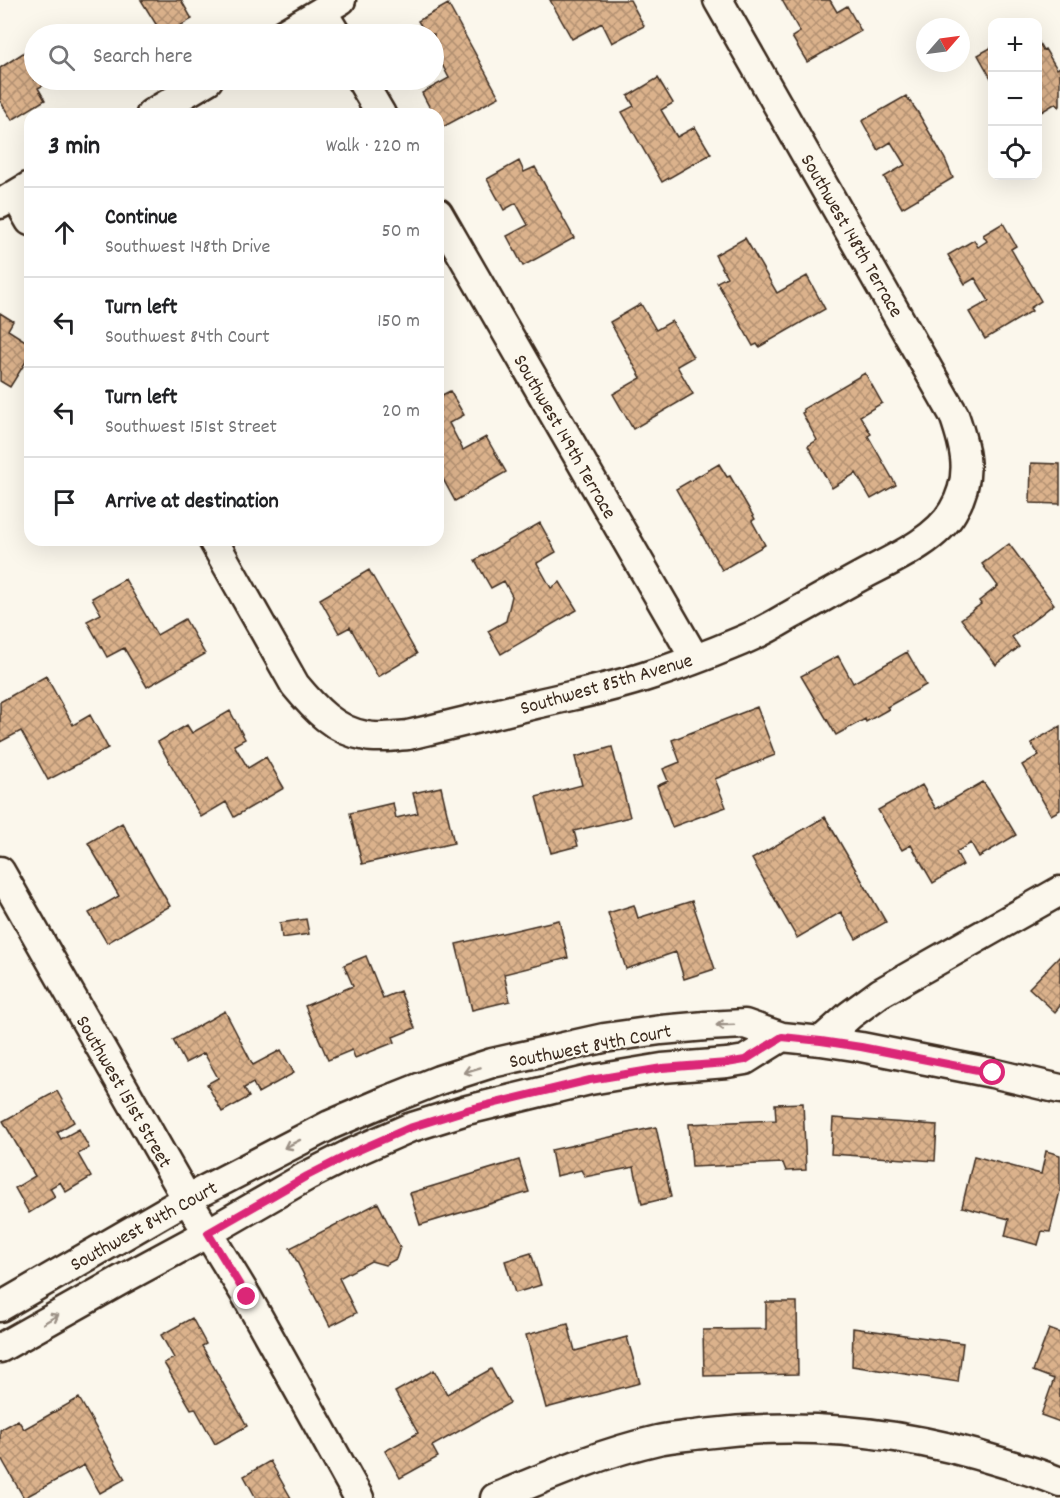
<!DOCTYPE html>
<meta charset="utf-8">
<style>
body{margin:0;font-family:Dekko,sans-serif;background:#f2f2f2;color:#202124}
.controls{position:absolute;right:18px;top:18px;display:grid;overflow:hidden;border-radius:12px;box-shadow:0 6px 24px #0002}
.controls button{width:54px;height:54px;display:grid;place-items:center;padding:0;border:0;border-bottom:2px solid #e0e0e0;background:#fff;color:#202124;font:30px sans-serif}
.compass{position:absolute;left:916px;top:18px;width:54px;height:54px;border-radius:50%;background:#fff;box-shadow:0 6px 24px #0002;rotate:62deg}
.stop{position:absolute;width:18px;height:18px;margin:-14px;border:4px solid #db2777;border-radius:50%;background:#fff}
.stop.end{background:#db2777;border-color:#fff;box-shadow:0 2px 6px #0008}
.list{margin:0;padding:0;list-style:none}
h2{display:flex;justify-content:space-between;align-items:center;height:78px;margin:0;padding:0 24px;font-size:26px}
h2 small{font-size:20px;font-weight:400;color:#757577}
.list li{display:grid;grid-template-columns:39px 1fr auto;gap:18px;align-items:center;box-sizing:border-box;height:90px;padding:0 24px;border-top:2px solid #e0e0e0}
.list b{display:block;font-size:22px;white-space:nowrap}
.list p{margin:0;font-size:20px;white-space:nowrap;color:#757577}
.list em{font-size:20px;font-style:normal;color:#757577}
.icon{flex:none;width:33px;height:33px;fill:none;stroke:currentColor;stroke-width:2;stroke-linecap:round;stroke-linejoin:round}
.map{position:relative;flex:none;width:1060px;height:1498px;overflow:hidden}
.search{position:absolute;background:#fff;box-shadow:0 6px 24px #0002;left:24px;top:24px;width:420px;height:66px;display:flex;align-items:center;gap:15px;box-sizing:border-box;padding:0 21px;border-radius:33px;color:#757577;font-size:22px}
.panel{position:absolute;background:#fff;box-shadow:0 6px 24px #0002;left:24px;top:108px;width:420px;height:438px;border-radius:18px}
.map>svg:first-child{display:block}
.building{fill:url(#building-cross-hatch);stroke:#3b2a1e;stroke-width:1.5}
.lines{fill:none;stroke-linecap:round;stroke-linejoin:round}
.minor-casing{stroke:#3b2a1e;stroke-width:33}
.minor{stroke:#fbf7ec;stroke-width:28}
.oneway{stroke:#9b9085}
.route{stroke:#db2777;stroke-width:8}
.labels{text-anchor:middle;stroke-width:4.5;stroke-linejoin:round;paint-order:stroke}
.street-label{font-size:20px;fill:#3b2a1e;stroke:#fbf7ec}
</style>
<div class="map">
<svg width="1060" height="1498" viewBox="0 0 1060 1498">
<defs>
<pattern id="building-cross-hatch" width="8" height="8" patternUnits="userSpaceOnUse" patternTransform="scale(1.5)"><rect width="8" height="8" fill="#dbb28c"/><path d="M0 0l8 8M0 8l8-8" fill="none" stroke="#b39172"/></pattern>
</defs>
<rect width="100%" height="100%" fill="#fbf7ec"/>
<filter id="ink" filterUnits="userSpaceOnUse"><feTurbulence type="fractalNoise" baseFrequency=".0167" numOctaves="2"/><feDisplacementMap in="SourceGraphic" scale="12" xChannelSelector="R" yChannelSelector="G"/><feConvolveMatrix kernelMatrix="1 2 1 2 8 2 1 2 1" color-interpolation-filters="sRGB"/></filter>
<g filter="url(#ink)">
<!-- building -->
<path class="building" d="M141,0h40l11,19 -26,15h-4z
M550,0h80l14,26 -32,17 -10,-20 -30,16z
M782,0h48l7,12 10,-6 14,25 -54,31 -15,-25 8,-5z
M448,4l51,93 -58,31 -3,-5v-9h-5l-11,-21 27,-15 -15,-29v-15h-8l-8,-13z
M1038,41l5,9 2,-1 12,20 3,-2v39l-1,1 -3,-4 -18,11z
M34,46v34h19l-15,8 7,12 -33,20 -12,-19v-33z
M992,47v33l-14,-25z
M658,78l15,25 -12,7 16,27 18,-10 16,27 -49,28 -40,-70 12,-6 -6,-10z
M906,96l11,15 28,48 8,19 -51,30 -18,-31 21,-12 -14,-23 -13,8 -16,-29z
M519,161l5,11 11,-5 39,71 -51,28 -16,-30 21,-11 -12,-22 -12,7 -17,-31z
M1003,223l13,23 -5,3 30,52 -11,7 2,3 -47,28 -16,-27 20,-11 -14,-23 -10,6 -17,-29 26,-15 4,7 9,-6 -4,-6z
M745,238l32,55 30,-17 18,33 -66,38 -2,-3 -4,2 -36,-64 10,-5 -12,-22z
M641,304l15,26 16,-9 21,36 -16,9 16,28 -60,35 -20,-35 28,-16 -31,-56z
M0,313l13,8 -5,9 22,14v11l-20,32 -10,-6z
M865,373l17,30 -22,13 11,18 -3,2 28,49 -25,14 -15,-26 -24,15 -24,-42 9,-6 -15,-27 2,-1 -1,-3z
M450,391l14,24 -15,8 14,27 23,-13 20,35 -51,29 -17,-31v-73z
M1031,463l29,1v40l-30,-1z
M719,464l8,13 3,-1 25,43 -3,2 13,24 -43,25 -46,-81z
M540,523l16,29 -19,11 14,25 9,-6 17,28 -76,44 -13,-23 18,-10 6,-25 -8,-15 -13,7 -16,-28z
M1009,544l45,60 -42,33 7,10 -23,18 -35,-46 20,-15 -2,-3 19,-15 -16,-22z
M369,570l48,84 -39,23 -28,-50 -11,6 -19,-34z
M125,579l32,56 28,-16 20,35 -58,33 -23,-39 -17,9 -20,-36 14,-7 -9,-16z
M907,652l19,33 -39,22 2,2 -23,13 -1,-3 -29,16 -35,-59 37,-20 15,27z
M46,676l27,49 17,-10 18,33 -60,32 -27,-49 -21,11v-40z
M757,707l18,48 -60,24 11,28 -54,20 -15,-41 11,-5 -5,-12 17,-7 -8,-22z
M230,711l15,28 -11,6 14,23 18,-11 18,31 -50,29 -8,-15 -25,15 -43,-75 29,-17 5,8z
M1060,726v84l-9,5 -29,-50 17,-10 -8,-12z
M612,747l18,70 -56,14 4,15 -27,7 -15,-56 46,-12 -7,-28z
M983,782l8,11 25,42 -37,22 -8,-14 -15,9 7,13 -30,18 -22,-38 -9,5 -24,-40 44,-25 14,24z
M441,787l13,56 -92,21 -12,-51 43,-10 3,15 22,-5 -5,-20z
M825,817l61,105 -30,17 -15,-27 -44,26 -45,-79z
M122,823l48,83 -63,37 -18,-30 30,-17 -31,-53z
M692,901l23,68 -31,10 -8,-27 -50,17 -18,-56 26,-8 4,13z
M306,919l3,15 -27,4 -2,-15z
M559,920l9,38 -64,16 6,27 -38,9 -16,-66z
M366,956l17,42 17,-7 15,37 -22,9 2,5 -40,16 -3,-8 -24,10 -23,-54 48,-20 -9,-21z
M1060,956v50l-5,6 -26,-24z
M225,1011l28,54 28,-15 13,23 -36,20 -5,-10 -9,5 5,9 -27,15 -15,-28 11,-6 -14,-25 -19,10 -12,-23z
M57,1091l17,31 -17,10 4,7 18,-10 10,19 -11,6 13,23 -25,15 -6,-10 -10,6 5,9 -26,16 -14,-25 20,-12 -32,-55z
M803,1103l3,67 -20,1 -3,-8 -91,4 -3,-43 87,-4 -1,-16z
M833,1118l104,7 -2,36 -104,-7z
M656,1127l15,70 -29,7 -8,-37 -49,10 -4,-7 -25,6 -5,-26z
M1046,1151l14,4v36l-10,41 -8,-1 -4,14 -33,-9 4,-17 -47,-12 12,-51 67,18z
M519,1160l10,32 -109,33 -10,-32z
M378,1203l22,44 -4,12 -11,6 -14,-4 -32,17 17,35 -26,13 -40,-78z
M531,1253l10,32 -26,8 -10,-32z
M766,1302h31l1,72 -94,2 -1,-46 63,-1z
M192,1318l14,26 -4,2 45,80 -32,18 -20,-36 -4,1 -27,-46 10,-5 -13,-23z
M568,1324l7,27 52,-14 13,46 -94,25 -20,-73z
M853,1328l110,15 -5,39 -106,-16z
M1049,1329l11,4v89l-19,-7 13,-36 -21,-8z
M491,1369l19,34 -78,43 6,11 -38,21 -15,-27 33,-18 -23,-41 39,-22 13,24z
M79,1398l46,81 -25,14 -16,-28 -60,33 -24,-42v-26l18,-10 6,9z
M270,1461l21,37h-35l-12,-22z"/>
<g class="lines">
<defs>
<path id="minor" d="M322,11l14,23
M283,34l58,-34
M361,80l20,34
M151,114l57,-34
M15,195l15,26
M0,204l30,-18
M438,213l257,446
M213,540l82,145c19,23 40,46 71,51 13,3 28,0 42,-1 43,-10 86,-21 128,-31 37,-9 75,-16 111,-28 32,-10 63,-22 94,-35 17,-7 33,-16 48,-25 24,-13 48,-27 72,-40 30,-16 75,-35 92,-65 20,-33 13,-62 1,-96l-236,-415
M0,871l187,328 60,98 112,201
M821,1041l29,-26 30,-22 180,-102
M0,1307l187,-108 143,-74 56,-24 53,-21 53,-17 112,-25 57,-8 45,-4 39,-2 37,13 39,4 40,6 131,26 68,16
M0,1348l121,-68 87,-47 99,-57 45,-23 57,-25 58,-18 123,-30 72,-12 65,-5 18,-3 37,-23
M495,1498c53,-22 106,-45 163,-58 14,-3 30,-4 45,-6 101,-13 204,-2 301,29 19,6 38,11 56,19"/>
</defs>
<!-- minor casing -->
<use href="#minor" class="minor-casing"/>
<!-- minor -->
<use href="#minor" class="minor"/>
</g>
<!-- one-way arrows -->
<defs><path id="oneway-shaft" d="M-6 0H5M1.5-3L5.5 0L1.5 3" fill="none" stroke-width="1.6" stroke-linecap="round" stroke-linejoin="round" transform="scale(1.5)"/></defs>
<g class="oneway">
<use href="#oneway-shaft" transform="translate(725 1025) rotate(178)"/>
<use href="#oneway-shaft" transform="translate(472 1070) rotate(163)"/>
<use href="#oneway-shaft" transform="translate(292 1144) rotate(153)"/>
<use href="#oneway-shaft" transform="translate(51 1319) rotate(-30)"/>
</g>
</g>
<g class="lines" filter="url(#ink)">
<!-- route -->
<path class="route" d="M247,1297l-39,-64 99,-57 45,-23 57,-25 58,-18 123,-30 72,-12 65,-5 18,-3 37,-23 39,4 40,6 132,26"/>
</g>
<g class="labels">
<!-- street labels -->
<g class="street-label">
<text transform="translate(853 235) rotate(60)" y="7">Southwest 148th Terrace</text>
<text transform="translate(566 436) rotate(60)" y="7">Southwest 149th Terrace</text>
<text transform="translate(606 683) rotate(-16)" y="7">Southwest 85th Avenue</text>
<text transform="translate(590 1045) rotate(-11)" y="7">Southwest 84th Court</text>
<text transform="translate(125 1091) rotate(60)" y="7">Southwest 151st Street</text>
<text transform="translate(143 1225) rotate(-29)" y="7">Southwest 84th Court</text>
</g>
</g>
</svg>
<div class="controls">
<button>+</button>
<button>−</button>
<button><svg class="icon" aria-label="locate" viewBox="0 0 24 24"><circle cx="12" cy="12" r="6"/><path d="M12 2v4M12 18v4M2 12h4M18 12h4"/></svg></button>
</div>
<svg class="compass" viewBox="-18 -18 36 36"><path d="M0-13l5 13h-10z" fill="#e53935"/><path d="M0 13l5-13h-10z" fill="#757577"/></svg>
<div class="stop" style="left:993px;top:1073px"></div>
<div class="stop end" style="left:247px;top:1297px"></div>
<div class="search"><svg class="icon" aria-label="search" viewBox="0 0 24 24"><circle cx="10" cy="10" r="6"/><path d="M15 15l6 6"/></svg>Search here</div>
<section class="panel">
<h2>3 min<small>Walk · 220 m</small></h2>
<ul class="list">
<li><svg class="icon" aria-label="ahead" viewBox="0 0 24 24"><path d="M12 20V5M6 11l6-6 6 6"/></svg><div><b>Continue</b><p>Southwest 148th Drive</p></div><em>50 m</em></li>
<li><svg class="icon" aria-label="left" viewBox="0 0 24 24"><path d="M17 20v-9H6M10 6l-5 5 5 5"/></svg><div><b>Turn left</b><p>Southwest 84th Court</p></div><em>150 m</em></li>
<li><svg class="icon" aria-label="left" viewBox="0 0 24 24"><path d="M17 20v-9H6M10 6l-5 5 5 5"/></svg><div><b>Turn left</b><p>Southwest 151st Street</p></div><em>20 m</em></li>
<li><svg class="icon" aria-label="arrive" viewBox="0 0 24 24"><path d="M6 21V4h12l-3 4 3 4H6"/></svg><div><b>Arrive at destination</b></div></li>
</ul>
</section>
</div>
